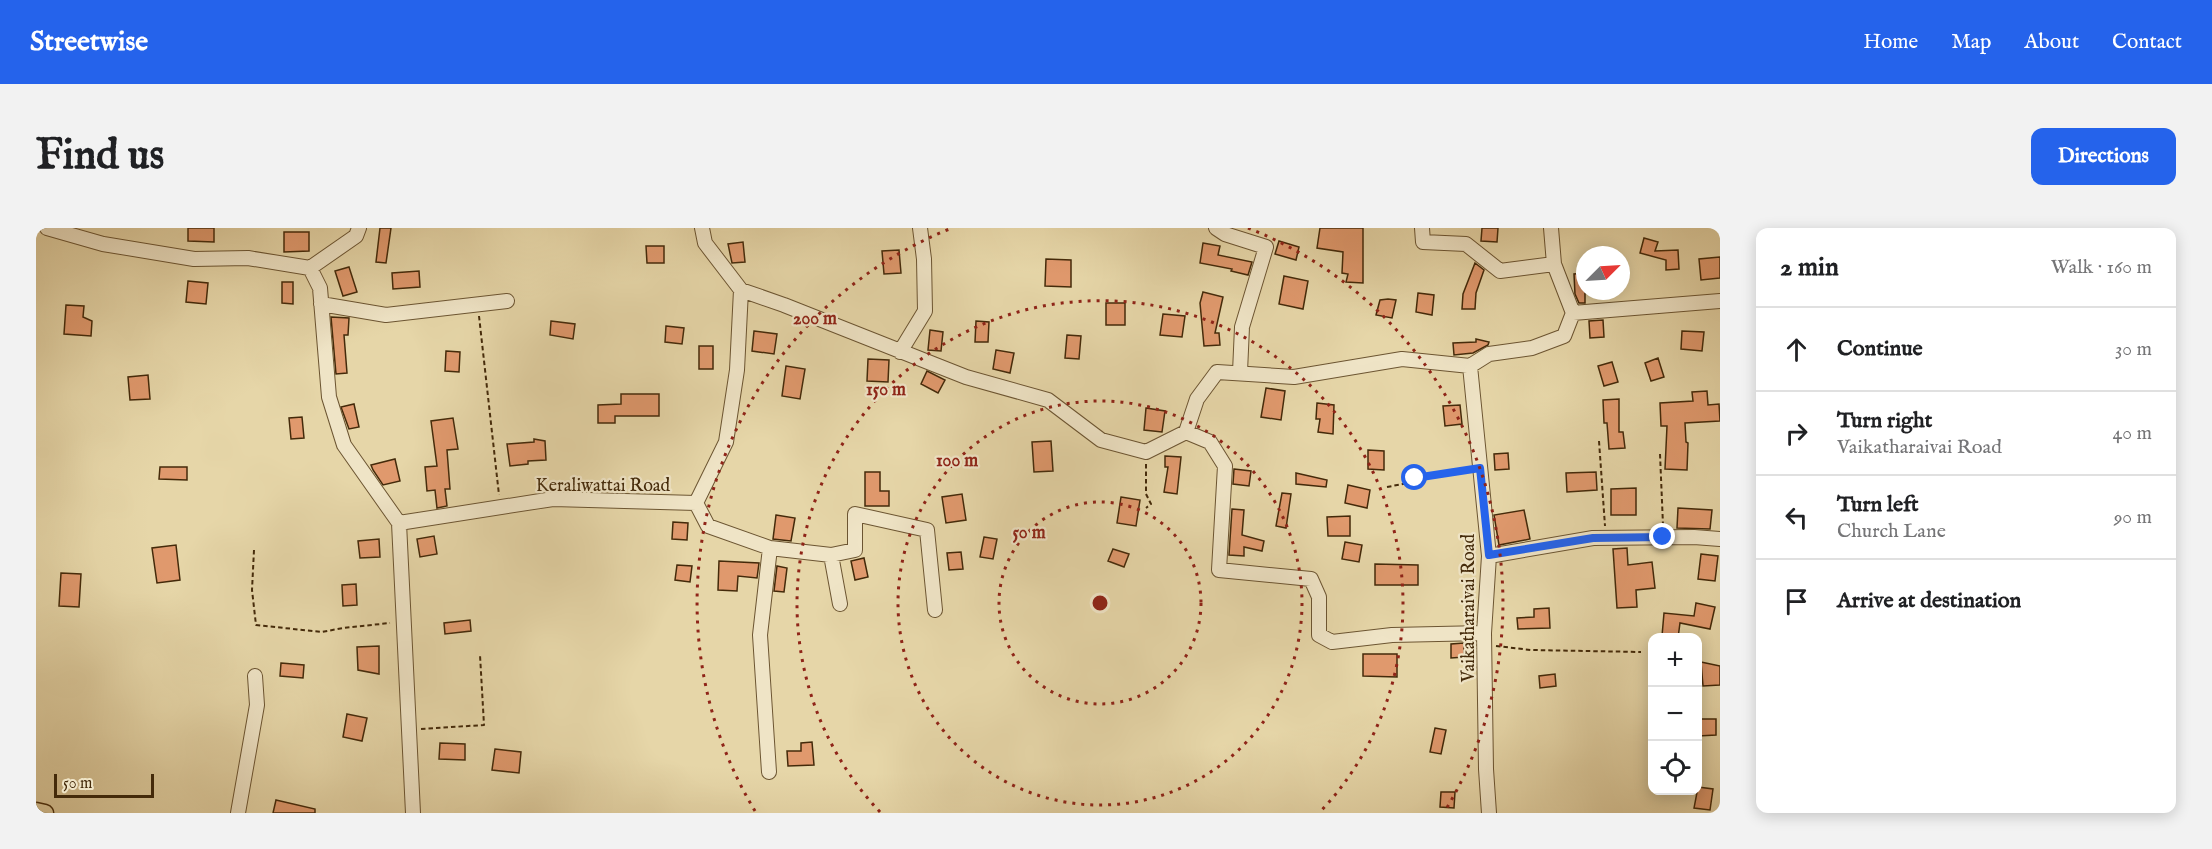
<!DOCTYPE html>
<meta charset="utf-8">
<style>
body{margin:0;font-family:"IM FELL English",serif;background:#f2f2f2;color:#202124}
.controls{position:absolute;right:18px;bottom:18px;display:grid;overflow:hidden;border-radius:12px;box-shadow:0 3px 15px #0003}
.controls button{width:54px;height:54px;display:grid;place-items:center;padding:0;border:0;border-bottom:2px solid #e0e0e0;background:#fff;color:#202124;font:30px sans-serif}
.compass{position:absolute;left:1540px;top:18px;width:54px;height:54px;border-radius:50%;background:#fff;box-shadow:0 3px 15px #0003;rotate:66deg}
.scale{position:absolute;left:18px;bottom:15px;width:100px;box-sizing:border-box;padding-left:6px;border:3px solid #442a0a;border-top:0;font-size:16px;line-height:21px;white-space:nowrap;color:#442a0a;-webkit-text-stroke:4px #efe4c6;paint-order:stroke}
.stop{position:absolute;width:18px;height:18px;margin:-14px;border:4px solid #2563eb;border-radius:50%;background:#fff}
.stop.end{background:#2563eb;border-color:#fff;box-shadow:0 2px 6px #0008}
.list{margin:0;padding:0;list-style:none}
h2{display:flex;justify-content:space-between;align-items:center;height:78px;margin:0;padding:0 24px;font-size:26px}
h2 small{font-size:20px;font-weight:400;color:#757577}
.list li{display:grid;grid-template-columns:39px 1fr auto;gap:18px;align-items:center;box-sizing:border-box;height:84px;padding:0 24px;border-top:2px solid #e0e0e0}
.list b{display:block;font-size:22px;white-space:nowrap}
.list p{margin:0;font-size:20px;white-space:nowrap;color:#757577}
.list em{font-size:20px;font-style:normal;color:#757577}
.icon{flex:none;width:33px;height:33px;fill:none;stroke:currentColor;stroke-width:2;stroke-linecap:round;stroke-linejoin:round}
.map{position:relative;flex:none;width:1684px;height:585px;overflow:hidden;border-radius:12px}
header{display:flex;align-items:center;gap:36px;box-sizing:border-box;height:84px;padding:0 30px;background:#2563eb;color:#fff}
header strong{font-size:28px}
nav{display:flex;gap:33px;margin-inline-start:auto;font-size:21px}
.intro{display:flex;align-items:center;justify-content:space-between;box-sizing:border-box;height:144px;padding:0 36px}
h1{margin:0;font-size:42px}
.button{padding:15px 27px;border-radius:12px;background:#2563eb;color:#fff;font-size:21px;font-weight:700}
main{display:flex;gap:36px;padding:0 36px}
aside{flex:1;background:#fff;border-radius:12px;box-shadow:0 3px 15px #0003}
.map>svg:first-child{display:block}
.building{fill:#e0996d;stroke:#442a0a;stroke-width:1.5}
.lines{fill:none;stroke-linecap:round;stroke-linejoin:round}
.minor-casing{stroke:#6c5532;stroke-width:16}
.major-casing{stroke:#442a0a;stroke-width:19}
.path{stroke:#442a0a;stroke-width:2;stroke-dasharray:4.5 3;stroke-linecap:butt}
.minor{stroke:#efe4c6;stroke-width:14}
.major{stroke:#e6d6a8;stroke-width:16}
.route{stroke:#2563eb;stroke-width:8}
.ring{fill:none;stroke:#8f2418;stroke-width:3;stroke-dasharray:3 6}
.labels{text-anchor:middle;stroke-width:4.5;stroke-linejoin:round;paint-order:stroke}
.street-label{font-size:18px;fill:#442a0a;stroke:#efe4c6}
.centre{fill:#8f2418;stroke:#efe4c6;stroke-width:3}
.ring-label{font-size:18px;text-anchor:middle;font-weight:bold;fill:#8f2418;stroke:#efe4c6;stroke-width:4.5;stroke-linejoin:round;paint-order:stroke}
</style>
<header>
<strong>Streetwise</strong>
<nav><a>Home</a><a>Map</a><a>About</a><a>Contact</a></nav>
</header>
<div class="intro"><h1>Find us</h1><a class="button">Directions</a></div>
<main>
<div class="map">
<svg width="1684" height="585" viewBox="0 0 1684 585">
<rect width="100%" height="100%" fill="#e6d6a8"/>
<filter id="stains"><feTurbulence type="fractalNoise" baseFrequency=".00333" numOctaves="4"/><feColorMatrix values="0 0 0 0 .2 0 0 0 0 .09 0 0 0 0 .02 0 0 0 .5 -.17"/></filter>
<radialGradient id="worn" r=".72"><stop offset=".6" stop-color="#630" stop-opacity="0"/><stop offset="1" stop-color="#630" stop-opacity=".3"/></radialGradient>
<!-- building -->
<path class="building" d="M152,0h26v14l-26,-1z
M344,0h11l-5,35 -10,-1z
M1284,0h43v55l-17,-1 2,-8 -6,-1 1,-21 -26,-4z
M1446,0h16l-1,14 -16,-1z
M248,4h25v19l-25,1z
M1608,10l14,4 -3,9 23,-1 1,19 -13,1v-10l-26,-7z
M1243,13l20,6 -3,13 -21,-6z
M707,14l2,20 -13,1 -4,-19z
M1167,15l17,3 -2,9 34,7 -4,13 -17,-4 1,-2 -32,-6z
M610,18h18v17h-17z
M863,22l2,23 -17,1 -2,-23z
M1684,29v21l-19,2 -2,-21z
M1010,31l25,1v27l-26,-1z
M1439,35l9,7 -8,23 -1,16h-13l1,-15z
M313,39l8,25 -14,4 -8,-25z
M383,43l1,16 -27,2 -1,-16z
M1549,45v30h-6l-4,-9 -1,-20z
M1248,48l24,5 -5,28 -24,-5z
M152,53l20,2 -2,21 -20,-2z
M246,54h11v22l-11,-1z
M1167,64l20,5 -8,36h4l1,12 -16,1 -4,-43z
M1382,65l16,2 -2,20 -16,-3z
M1352,71l8,1 -4,18 -16,-3 4,-15z
M1070,75h19v22h-19z
M30,77l18,1 -1,11 9,4 -1,15 -27,-2z
M1127,86l22,2 -3,21 -22,-2z
M295,89l18,1 -1,17h-4l3,38 -11,1z
M1567,92l1,17 -14,1 -1,-17z
M515,93l24,3 -2,15 -23,-4z
M940,93l13,1 -1,20h-13z
M630,98l18,2 -2,16 -17,-2z
M894,102l13,2 -2,19 -13,-1z
M718,103l23,3 -3,20 -22,-3z
M1646,103l22,1 -2,19 -21,-2z
M1031,107l14,1 -2,23 -14,-1z
M1440,111l13,3 -1,3 -15,8 -19,2 -1,-12 23,-1z
M663,118h14v23h-14z
M960,122l18,3 -4,20 -17,-4z
M410,123l14,1 -1,20 -14,-1z
M1622,130l6,19 -13,4 -6,-18z
M832,131l21,1 -1,22 -21,-1z
M1576,134l6,20 -14,4 -6,-20z
M750,138l19,3 -5,30 -18,-3z
M891,143l18,9 -7,13 -17,-9z
M112,147l2,24 -20,1 -2,-23z
M1230,160l19,3 -4,29 -20,-3z
M1671,163l1,14 11,-1 1,17 -35,2 1,19 2,1 -1,27 -22,-1 2,-43h-6l-1,-23 33,-2 -1,-9z
M585,166h38v22h-44v7h-17v-18l23,-1z
M1583,171v33h4l2,16 -16,1 -2,-26h-3l-1,-23z
M1281,175l17,2 -1,29 -15,-2 2,-13h-4z
M318,176l5,23 -10,2 -8,-22z
M1424,177l2,19 -17,2 -2,-20z
M1110,180l19,3 -3,21 -18,-2z
M266,189l2,21 -13,1 -2,-21z
M417,190l5,31 -11,1 3,39h-5l2,17 -10,2 -2,-18 -8,1 -2,-24 12,-1 -6,-45z
M498,211l11,2 1,19 -18,1v3l-18,2 -3,-22 27,-2z
M1015,213l2,30 -19,1 -2,-30z
M1332,222l16,1v19l-16,-1z
M1472,225l1,16 -14,1 -1,-16z
M1129,228l16,1 -4,37 -13,-2 4,-25h-3z
M359,231l5,22 -17,4 -10,-15 -2,-5z
M124,239h27v13l-28,-1z
M1198,241l17,2 -2,15 -16,-2z
M829,244h15v19h9v15h-24z
M1560,244l1,18 -30,2 -1,-19z
M1260,245l31,7 -1,7 -30,-3z
M1312,257l22,5 -3,18 -22,-5z
M1600,260v27h-25v-26z
M1246,265l9,1 -5,34 -10,-2z
M926,266l4,26 -20,3 -4,-26z
M1085,269l19,3 -4,26 -19,-3z
M1642,280l34,2 -2,19 -33,-1z
M1196,281l12,1 -2,25 22,6 -2,10 -18,-4v9l-15,-1z
M1488,282l6,29 -31,6 -5,-30z
M740,287l19,3 -4,23 -18,-2z
M1314,288v20h-22l-1,-19z
M637,294l15,1 -1,17 -15,-1z
M398,308l3,18 -17,3 -3,-18z
M948,309l13,2 -4,20 -13,-2z
M343,311l1,18 -20,1 -2,-17z
M1309,314l17,3 -3,17 -17,-3z
M140,317l4,35 -23,3 -5,-35z
M1591,320l1,17 24,-3 3,26 -19,2 1,17 -20,1 -4,-59z
M1077,321l16,5 -5,13 -16,-6z
M925,324l2,17 -14,1 -2,-17z
M1665,326l17,2 -3,25 -17,-2z
M828,330l4,19 -13,3 -4,-19z
M683,333l40,2 -2,15 -19,-2 -1,15 -19,-1z
M1339,336l43,1v20h-43z
M641,337l15,1 -2,16 -15,-2z
M741,338l10,2 -3,24 -10,-1z
M25,345l20,1 -2,33 -20,-1z
M320,356l1,21 -14,1 -1,-21z
M1660,375l19,4 -5,22 -30,-6 -2,15 -16,-2 2,-23 30,3z
M1513,380l1,20 -32,1 -1,-11 17,-1v-8z
M434,392l1,11 -26,3 -1,-11z
M1428,415v14l-13,1v-14z
M343,418v28l-21,-4 -1,-23z
M1327,426h34v23l-34,-1z
M1665,434l19,4v19l-17,1z
M245,435l23,2 -1,13 -23,-2z
M1519,446l1,12 -16,2 -1,-12z
M311,486l20,4 -5,23 -19,-4z
M1662,491h18v16l-18,1z
M1399,500l11,2 -5,24 -11,-2z
M776,514l2,23 -26,1 -1,-15h14v-8z
M404,515l25,1v16l-26,-1z
M459,521l26,3 -2,21 -27,-3z
M1662,559l15,2 -3,21 -16,-2z
M1405,564h14l-1,16 -14,-1z
M240,572l39,9v4h-42z"/>
<g class="lines">
<defs>
<path id="minor" d="M11,0l56,16 91,15 54,-1 62,10 10,20 9,109 15,48 55,78
M1180,0l9,6 41,13 -24,80 -2,45
M1386,0l1,14 43,2 34,27 54,-7
M274,40l46,-32 3,-8
M705,62l43,15 182,72 82,23 53,40 45,12 40,-20 11,-33 20,-27 77,5 108,-18 68,7
M285,76l65,11 121,-14
M1537,85l147,-12
M864,124l25,-41 -1,-52 -4,-31
M1150,204l24,10 15,24 -6,104 92,9 8,18v38l13,7 60,-7 92,-2
M660,275l12,23 62,22 61,7 24,-5v-36l72,16 8,80
M795,327l9,49
M1453,328l104,-18 101,-1 26,2
M733,544l-9,-137 10,-87
M202,585l19,-108 -2,-29
M377,585l-14,-290 154,-24 143,4 30,-61 11,-72 4,-80 -36,-47 -3,-15
M1453,585l-3,-44 -2,-136 5,-77 -19,-190 19,-12 43,-6 32,-12 9,-23 -19,-49 -3,-36"/>
<path id="major" d="M0,583l9,2"/>
</defs>
<!-- minor casing -->
<use href="#minor" class="minor-casing"/>
<!-- major casing -->
<use href="#major" class="major-casing"/>
<!-- path -->
<path class="path" d="M443,88l20,179
M1563,213l6,85
M1624,226l3,71
M1110,236v30l5,10 -5,4
M1351,259l21,-4 7,-5 51,-7
M218,322l-2,40 4,35 66,7 21,-4 47,-5
M1460,418l35,4 110,2
M385,501l63,-4 -4,-70"/>
<!-- minor -->
<use href="#minor" class="minor"/>
<!-- major -->
<use href="#major" class="major"/>
</g>
<g class="lines">
<!-- route -->
<path class="route" d="M1379,250l65,-10 9,87 104,-17 70,-1"/>
</g>
<!-- distance rings -->
<g class="ring">
<circle cx="1064" cy="375" r="101"/>
<circle cx="1064" cy="375" r="202"/>
<path d="M844 584A303 303 0 1 1 1284 584"/>
<path d="M719 583A403 403 0 0 1 916 0M1212 0A403 403 0 0 1 1409 583"/>
</g>
<g class="labels">
<!-- street labels -->
<g class="street-label">
<text x="567" y="263">Keraliwattai Road</text>
<text transform="translate(1432 380) rotate(-90)" y="6">Vaikatharaivai Road</text>
</g>
</g>
<circle cx="1064" cy="375" r="9" class="centre"/>
<g class="ring-label">
<text x="779" y="96">200 m</text>
<text x="850" y="167">150 m</text>
<text x="921" y="238">100 m</text>
<text x="993" y="310">50 m</text>
</g>
<rect width="100%" height="100%" filter="url(#stains)"/>
<rect width="100%" height="100%" fill="url(#worn)"/>
</svg>
<div class="controls">
<button>+</button>
<button>−</button>
<button><svg class="icon" aria-label="locate" viewBox="0 0 24 24"><circle cx="12" cy="12" r="6"/><path d="M12 2v4M12 18v4M2 12h4M18 12h4"/></svg></button>
</div>
<svg class="compass" viewBox="-18 -18 36 36"><path d="M0-13l5 13h-10z" fill="#e53935"/><path d="M0 13l5-13h-10z" fill="#757577"/></svg>
<div class="scale">50 m</div>
<div class="stop" style="left:1379px;top:250px"></div>
<div class="stop end" style="left:1627px;top:309px"></div>
</div>
<aside>
<h2>2 min<small>Walk · 160 m</small></h2>
<ul class="list">
<li><svg class="icon" aria-label="ahead" viewBox="0 0 24 24"><path d="M12 20V5M6 11l6-6 6 6"/></svg><div><b>Continue</b></div><em>30 m</em></li>
<li><svg class="icon" aria-label="right" viewBox="0 0 24 24"><path d="M7 20v-9h11M14 6l5 5-5 5"/></svg><div><b>Turn right</b><p>Vaikatharaivai Road</p></div><em>40 m</em></li>
<li><svg class="icon" aria-label="left" viewBox="0 0 24 24"><path d="M17 20v-9H6M10 6l-5 5 5 5"/></svg><div><b>Turn left</b><p>Church Lane</p></div><em>90 m</em></li>
<li><svg class="icon" aria-label="arrive" viewBox="0 0 24 24"><path d="M6 21V4h12l-3 4 3 4H6"/></svg><div><b>Arrive at destination</b></div></li>
</ul>
</aside>
</main>
